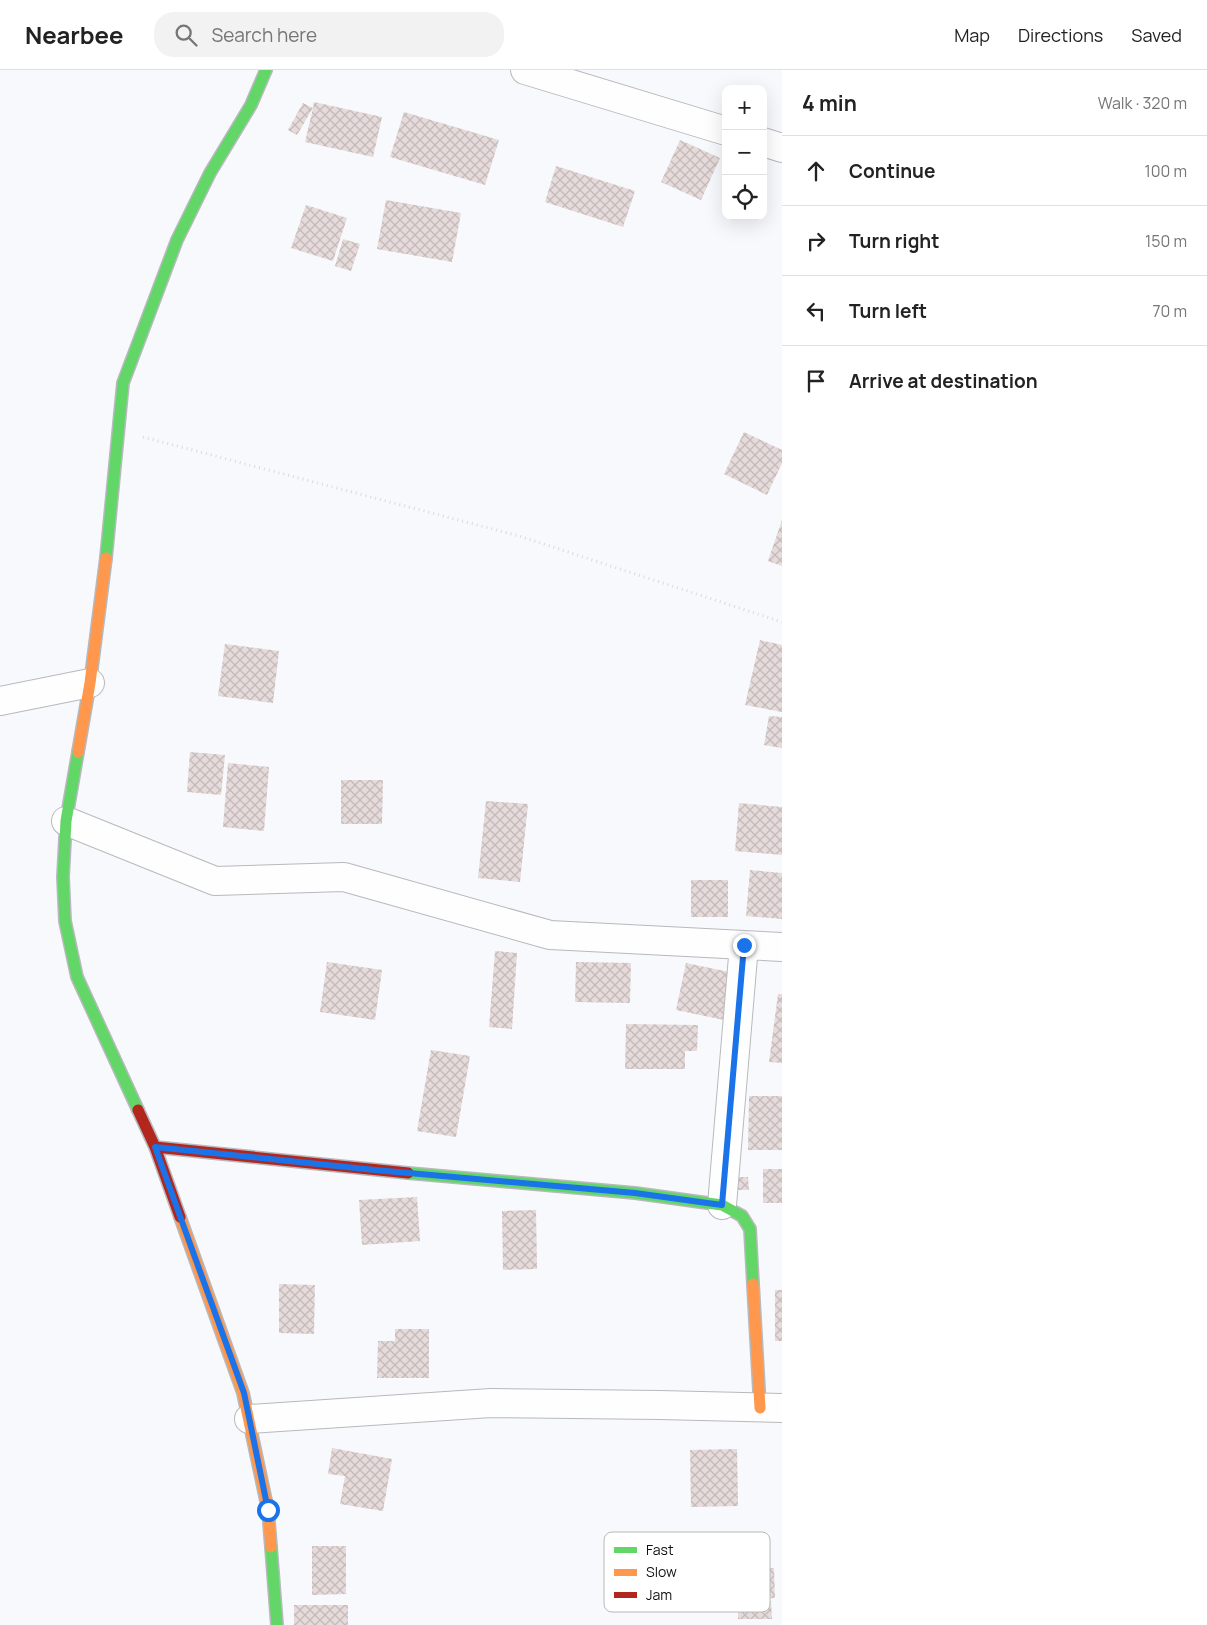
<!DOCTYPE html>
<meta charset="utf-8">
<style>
body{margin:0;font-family:Manrope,sans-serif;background:#f2f2f2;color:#222}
.controls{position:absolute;right:15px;top:15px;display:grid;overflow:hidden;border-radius:10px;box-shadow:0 5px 20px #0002}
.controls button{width:45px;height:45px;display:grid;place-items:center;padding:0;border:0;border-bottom:1px solid #e0e0e0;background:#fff;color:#222;font:25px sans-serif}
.stop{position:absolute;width:15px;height:15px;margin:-11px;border:4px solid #1a73e8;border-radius:50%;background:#fff}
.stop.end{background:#1a73e8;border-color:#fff;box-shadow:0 1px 5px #0008}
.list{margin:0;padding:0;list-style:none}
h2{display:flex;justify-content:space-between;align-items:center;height:65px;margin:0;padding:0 20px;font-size:21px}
h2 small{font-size:16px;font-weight:400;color:#767676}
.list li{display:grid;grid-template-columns:32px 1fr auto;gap:15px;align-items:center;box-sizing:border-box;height:70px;padding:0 20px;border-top:1px solid #e0e0e0}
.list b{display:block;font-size:19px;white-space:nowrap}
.list em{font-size:16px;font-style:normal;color:#767676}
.icon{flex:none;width:28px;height:28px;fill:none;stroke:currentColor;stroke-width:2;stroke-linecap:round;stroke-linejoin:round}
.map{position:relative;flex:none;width:782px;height:1555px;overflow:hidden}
header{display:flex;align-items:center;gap:30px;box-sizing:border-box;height:70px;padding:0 25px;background:#fff;border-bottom:1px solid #e0e0e0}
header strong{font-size:24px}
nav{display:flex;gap:28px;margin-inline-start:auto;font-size:18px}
.search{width:350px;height:45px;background:#f2f2f2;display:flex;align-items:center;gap:12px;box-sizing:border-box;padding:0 18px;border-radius:20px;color:#767676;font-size:19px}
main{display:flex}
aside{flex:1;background:#fff}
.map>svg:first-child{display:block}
.building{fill:url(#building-cross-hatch)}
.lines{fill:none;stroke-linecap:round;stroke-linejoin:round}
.street-casing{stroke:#b7b9bc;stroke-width:30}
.fast-casing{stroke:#b7b9bc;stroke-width:14}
.slow-casing{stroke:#b7b9bc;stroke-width:14}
.jam-casing{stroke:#b7b9bc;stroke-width:14}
.path{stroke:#d9dadb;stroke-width:3;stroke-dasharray:1 4;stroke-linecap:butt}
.street{stroke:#fefeff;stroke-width:28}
.fast{stroke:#63d668;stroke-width:11}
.slow{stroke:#ff974d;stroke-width:11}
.jam{stroke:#b3261e;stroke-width:11}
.route{stroke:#1a73e8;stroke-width:6}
.key{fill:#fff;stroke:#b7b8b8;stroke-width:1}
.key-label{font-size:14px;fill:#101114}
</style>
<header>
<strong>Nearbee</strong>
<div class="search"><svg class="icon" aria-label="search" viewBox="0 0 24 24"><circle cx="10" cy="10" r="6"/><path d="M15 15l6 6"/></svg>Search here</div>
<nav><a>Map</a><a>Directions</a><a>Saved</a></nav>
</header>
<main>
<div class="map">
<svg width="782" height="1555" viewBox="0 0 782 1555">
<defs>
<pattern id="building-cross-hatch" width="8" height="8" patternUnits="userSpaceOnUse" patternTransform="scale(1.25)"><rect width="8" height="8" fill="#e6dada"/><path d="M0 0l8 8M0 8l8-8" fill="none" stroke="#c4baba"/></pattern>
</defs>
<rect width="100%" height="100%" fill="#f7f9fc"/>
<!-- building -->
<path class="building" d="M314,32l68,15 -9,40 -68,-15 8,-34 -16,27 -9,-5 15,-27 10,5z
M404,42l95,28 -14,45 -95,-28z
M680,70l40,18 -19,42 -40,-18z
M556,96l79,25 -12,36 -78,-25z
M386,130l75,13 -9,49 -75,-13z
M306,135l41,13 -14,43 -42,-13z
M343,169l17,5 -9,27 -16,-5z
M744,362l38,18v13l-15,32 -43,-21z
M782,450v46l-14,-5z
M760,570l22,5v67l-37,-7z
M225,574l54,7 -6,52 -55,-7z
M769,646l13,1v31l-18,-3z
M190,682l35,3 -4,40 -34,-3z
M228,693l41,4 -5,64 -41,-4z
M341,710h42l-1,44h-41z
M486,731l42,3 -8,78 -42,-4z
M739,733l43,4v48l-47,-4z
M750,800l32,3v46l-36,-3z
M691,810h37v37h-37z
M495,881l22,2 -5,76 -23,-2z
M327,892l55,8 -7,50 -55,-8z
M576,892l55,1 -1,40 -55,-1z
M686,893l48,10 -10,47 -48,-10z
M778,924h4v69l-13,-1z
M626,954l72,1 -1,26h-12v18h-60z
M431,980l39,6 -14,81 -39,-6z
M749,1026h33v54h-34z
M763,1099h19v34h-19z
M733,1107h15l1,13h-16z
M417,1127l3,44 -58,4 -3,-45z
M536,1140l1,59 -34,1 -1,-59z
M279,1214l36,1 -1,49 -35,-1z
M775,1220h7v51h-7z
M395,1259h34v49h-52l1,-37h17z
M332,1378l60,11 -9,52 -43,-7 5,-28 -17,-2z
M737,1379l1,57 -47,1 -1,-57z
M312,1476h34v48l-34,1z
M774,1498l1,30 -24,1 -1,-30z
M738,1531h33l1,18h-34z
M294,1535h54v20h-54z"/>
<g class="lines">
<defs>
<path id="street" d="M525,0l201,61
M763,72l19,6
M0,631l90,-18
M66,751l149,60 129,-4 206,58 232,12
M722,1135l22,-260
M249,1349l242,-16 169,2 122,3"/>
<path id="fast" d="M106,488l17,-175 54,-143 33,-67 41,-68 15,-35
M78,682l-12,69 -3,56 2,44 12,56 61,133
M408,1103l227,20 87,12 20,11 8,13 3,55
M271,1477l6,78"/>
<path id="slow" d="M78,682l12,-69 16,-125
M180,1147l63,176 25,117 3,37
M753,1214l7,124"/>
<path id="jam" d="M138,1040l17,37 25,70
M155,1077l253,26"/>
</defs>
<!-- street casing -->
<use href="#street" class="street-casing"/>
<!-- fast casing -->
<use href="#fast" class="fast-casing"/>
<!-- slow casing -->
<use href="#slow" class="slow-casing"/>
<!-- jam casing -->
<use href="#jam" class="jam-casing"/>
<!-- path -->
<path class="path" d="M143,367l376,99 263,86"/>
<!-- street -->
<use href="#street" class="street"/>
<!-- fast -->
<use href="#fast" class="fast"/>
<!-- slow -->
<use href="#slow" class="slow"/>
<!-- jam -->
<use href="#jam" class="jam"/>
</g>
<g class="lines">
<!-- route -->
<path class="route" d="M268,1440l-24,-117 -89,-246 220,23 260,23 87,12 22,-260"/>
</g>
<!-- legend -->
<rect x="604" y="1462" width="166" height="80" rx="8" class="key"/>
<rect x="614" y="1477" width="23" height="6" fill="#63d668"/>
<rect x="614" y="1499" width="23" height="7" fill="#ff974d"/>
<rect x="614" y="1522" width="23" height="6" fill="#b3261e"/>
<g class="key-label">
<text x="646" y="1485">Fast</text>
<text x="646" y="1507">Slow</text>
<text x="646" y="1530">Jam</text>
</g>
</svg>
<div class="controls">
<button>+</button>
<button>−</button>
<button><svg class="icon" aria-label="locate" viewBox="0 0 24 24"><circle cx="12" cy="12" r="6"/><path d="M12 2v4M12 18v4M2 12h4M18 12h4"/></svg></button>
</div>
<div class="stop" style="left:268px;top:1440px"></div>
<div class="stop end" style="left:744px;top:875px"></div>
</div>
<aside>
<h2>4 min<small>Walk · 320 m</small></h2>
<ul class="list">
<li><svg class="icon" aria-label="ahead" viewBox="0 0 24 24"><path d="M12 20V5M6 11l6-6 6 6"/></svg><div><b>Continue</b></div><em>100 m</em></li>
<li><svg class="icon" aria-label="right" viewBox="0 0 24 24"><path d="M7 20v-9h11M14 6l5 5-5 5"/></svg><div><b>Turn right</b></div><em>150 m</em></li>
<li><svg class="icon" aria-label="left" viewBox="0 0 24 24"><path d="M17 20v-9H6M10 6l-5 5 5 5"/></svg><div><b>Turn left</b></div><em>70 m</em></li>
<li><svg class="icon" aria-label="arrive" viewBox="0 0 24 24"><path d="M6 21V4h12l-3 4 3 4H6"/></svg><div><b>Arrive at destination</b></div></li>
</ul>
</aside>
</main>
